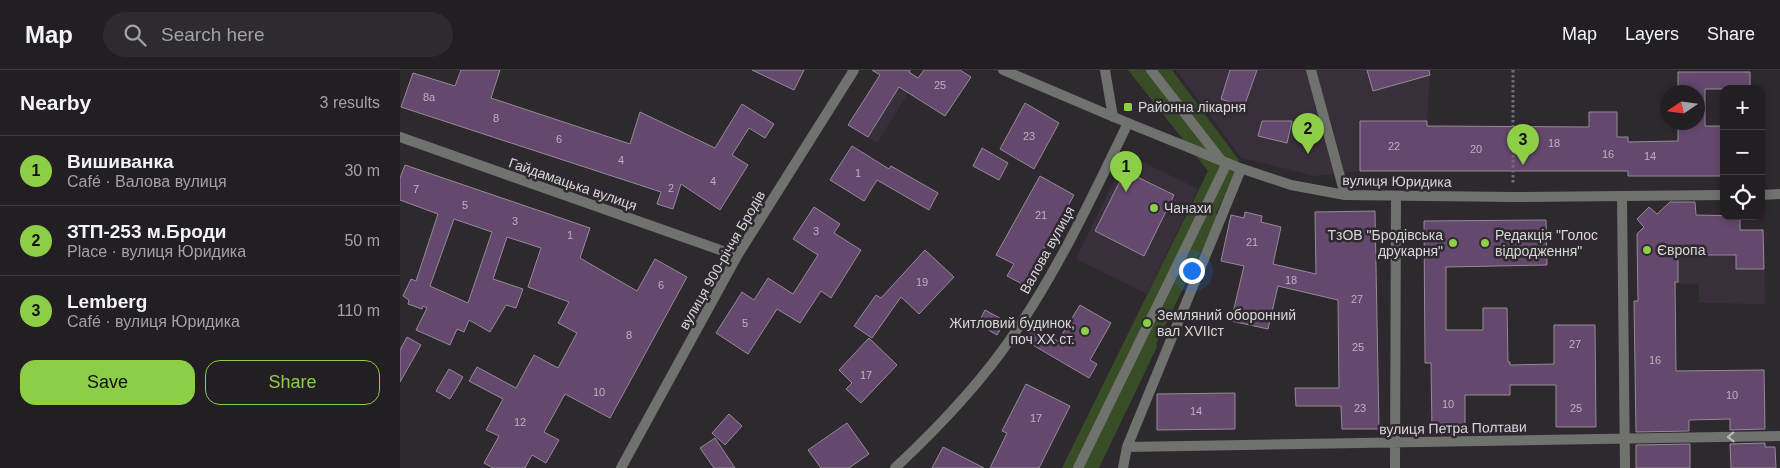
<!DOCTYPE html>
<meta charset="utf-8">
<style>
body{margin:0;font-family:Arial,sans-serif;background:#2e2b30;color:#f1f3f6}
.controls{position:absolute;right:15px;top:15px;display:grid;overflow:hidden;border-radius:10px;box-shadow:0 2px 8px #0003}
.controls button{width:45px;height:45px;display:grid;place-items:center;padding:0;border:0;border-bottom:1px solid #3f3c41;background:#221e23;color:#f1f3f6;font:25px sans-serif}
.compass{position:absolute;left:1260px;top:15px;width:45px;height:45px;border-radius:50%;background:#221e23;box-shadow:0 2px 8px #0003;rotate:257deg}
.you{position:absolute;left:791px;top:200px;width:18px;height:18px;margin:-12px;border:4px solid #fff;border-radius:50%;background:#1a73e8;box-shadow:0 0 0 8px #1a73e833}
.badge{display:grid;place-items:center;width:32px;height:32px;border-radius:50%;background:#8cce45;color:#111;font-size:16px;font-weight:700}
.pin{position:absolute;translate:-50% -41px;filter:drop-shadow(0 1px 2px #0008)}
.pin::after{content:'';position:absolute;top:26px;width:18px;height:15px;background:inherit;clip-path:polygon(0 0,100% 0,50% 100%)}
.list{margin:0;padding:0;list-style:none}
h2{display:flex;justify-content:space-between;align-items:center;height:65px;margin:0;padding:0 20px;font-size:21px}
h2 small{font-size:16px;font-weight:400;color:#a2a2a6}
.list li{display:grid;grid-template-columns:32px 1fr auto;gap:15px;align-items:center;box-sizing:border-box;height:70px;padding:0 20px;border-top:1px solid #3f3c41}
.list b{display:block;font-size:19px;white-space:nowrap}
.list p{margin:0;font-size:16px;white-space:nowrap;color:#a2a2a6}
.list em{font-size:16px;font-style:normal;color:#a2a2a6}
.actions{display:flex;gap:10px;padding:15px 20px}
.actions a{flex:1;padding:11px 0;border:1px solid #8cce45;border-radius:15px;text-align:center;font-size:18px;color:#8cce45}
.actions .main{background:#8cce45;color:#111}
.icon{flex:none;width:28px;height:28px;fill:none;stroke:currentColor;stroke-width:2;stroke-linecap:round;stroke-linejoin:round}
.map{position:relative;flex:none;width:1380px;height:398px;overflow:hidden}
header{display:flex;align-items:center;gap:30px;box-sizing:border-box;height:70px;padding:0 25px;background:#221e23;border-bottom:1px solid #3f3c41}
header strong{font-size:24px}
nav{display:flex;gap:28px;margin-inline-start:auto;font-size:18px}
.search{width:350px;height:45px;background:#2e2b30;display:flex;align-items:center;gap:12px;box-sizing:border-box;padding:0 18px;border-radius:28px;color:#a2a2a6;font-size:19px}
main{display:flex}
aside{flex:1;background:#221e23}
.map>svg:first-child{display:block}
.built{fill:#392f3b}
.green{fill:#384c26}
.building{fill:#64486d;stroke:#928c94;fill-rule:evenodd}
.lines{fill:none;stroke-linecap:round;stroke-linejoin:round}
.path{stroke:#716c72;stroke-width:3;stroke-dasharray:2.5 2.5;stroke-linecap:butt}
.service{stroke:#70726e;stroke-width:10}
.pedestrian{stroke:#70726e;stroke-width:10}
.minor{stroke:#70726e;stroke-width:10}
.tertiary{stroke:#70726e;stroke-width:10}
.oneway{stroke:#c0bdc0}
.poi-dot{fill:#8cce45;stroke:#2e282f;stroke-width:2}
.labels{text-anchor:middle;stroke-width:5;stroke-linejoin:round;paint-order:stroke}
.number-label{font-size:11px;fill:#bcb2c0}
.poi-label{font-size:14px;fill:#dad6db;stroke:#2e282f;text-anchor:start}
.street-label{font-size:14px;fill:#dad6db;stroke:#2e282f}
</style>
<header>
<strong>Map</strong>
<div class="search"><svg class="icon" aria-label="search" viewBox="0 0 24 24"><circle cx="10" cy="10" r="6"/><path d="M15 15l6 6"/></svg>Search here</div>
<nav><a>Map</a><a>Layers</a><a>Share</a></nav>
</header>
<main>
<aside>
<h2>Nearby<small>3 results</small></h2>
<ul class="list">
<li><span class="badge">1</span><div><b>Вишиванка</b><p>Café · Валова вулиця</p></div><em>30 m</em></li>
<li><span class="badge">2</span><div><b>ЗТП-253 м.Броди</b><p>Place · вулиця Юридика</p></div><em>50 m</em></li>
<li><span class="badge">3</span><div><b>Lemberg</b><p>Café · вулиця Юридика</p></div><em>110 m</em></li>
</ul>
<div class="actions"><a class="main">Save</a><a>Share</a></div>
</aside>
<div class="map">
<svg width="1380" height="398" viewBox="0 0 1380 398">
<rect width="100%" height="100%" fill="#2e282f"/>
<!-- built -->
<path class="built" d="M483,0h23l12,7 -41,66 -29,-18z
M776,0h254l-3,51h-67v50l-45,5 -74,-18z
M727,84l71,35 -51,105 -71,-35z
M1250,136l7,8 8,-8h31v9l45,1v14l23,-1 1,75 -66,-1v-19l-62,-1v-50l6,-6 -7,-8z"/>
<!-- green -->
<path class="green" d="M728,0h44l67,90 -6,17 -17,36 2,4 -62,127 1,3 -58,121h-37l146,-297z"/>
<!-- building -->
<path class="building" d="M61,0h39l-9,28 139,46 10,-32 75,36 27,-44 32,20 -9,14 -16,-10 -17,27 16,10 -28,45 -39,-26 -8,25 -16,-5 4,-12 -260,-85 12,-34 42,13z
M352,0h52l-10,20z
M472,0h38l-1,2 9,6 6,-8h36l11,7 -26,39 -46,-29 -31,50 -20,-12 32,-50z
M830,0h27l-13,37 -23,-8z
M967,0h62l1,5 -57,16z
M1278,2h72v17h-45v37h19v50h-96v-5h-268v-50h67v5l162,1v-15h28v25h11v5l50,-1v-19h20v-30h-20z
M625,33l34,20 -25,46 -34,-20z
M862,51h30l-5,22 -29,-7z
M452,76l37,23 2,-3 47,27 -9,17 -52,-30 -13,21 -34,-21z
M582,78l26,15 -9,17 -26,-14z
M5,95l185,63 -10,30 57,33 18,-32 32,18 -77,141 -45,-24 -21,38 15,8 -13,23 -14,-8 -7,13h-32l-9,-5 15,-27 -13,-6 17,-31 -34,-18 8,-14 39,21 18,-33 24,13 19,-35 -19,-10 11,-21 -41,-15 13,-39 -34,-11 -14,42 30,10 -7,19 -10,-3 -16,27 -21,-12 -5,12 -7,-3 -7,16 -34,-15 11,-22 -4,-2 -1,3 -14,-5 1,-4 -6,-4 8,-17 5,2 22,-67 -38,-14v-22zM54,149l38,13 -24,71 -38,-17z
M725,101l49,24 -30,61 -49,-25z
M640,106l34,19 -50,90 -17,-9 7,-12 -18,-9z
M1270,132h25l1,13 44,1v14h23l1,39h-28v-14h-58v27h-3l1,89 88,-1 1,59 -35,1v-11l-41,1v11l-53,1 -2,-131h4l-1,-67 7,-7 -7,-8 12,-12 8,7z
M414,137l26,17 -6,9 27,17 -30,48 -10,-7 -21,32 -23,-14 -29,45 -32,-21 26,-41 12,8 14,-22 25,16 25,-39 -25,-16z
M975,141l4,218h-37l-1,-23h-45l-1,-18h44l-1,-88 -60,-14 -10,43 -37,-8 13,-55 -23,-5 10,-46 13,3 1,-6 17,4 -1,6 20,5 -8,37 43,10 -1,-62z
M1146,150l1,45 -101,2v63h37v-22h24l1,54h2v3l44,-1v-39h41l1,102h-40v-42h-46v10h-45v34h-33l-1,-66h-6l-1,-142z
M525,180l29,27 -35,37 -18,-17 -29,41 -18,-12 22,-31 5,3z
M680,235l31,18 -21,37 7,4 -8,14 -63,-37 8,-14 24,14z
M585,240l20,11 -8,14 -19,-11z
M7,267l14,8 -21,37v-32z
M469,268l28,27 -36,38 -15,-14 6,-6 -13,-13z
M49,299l14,8 -13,22 -14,-8z
M626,314l44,22 -31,62h-49l17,-35 -5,-2z
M835,323v36l-78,1v-36z
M329,344l13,12 -17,19 -13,-12z
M447,353l22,31 -20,14h-28l-13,-18z
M315,368l20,30h-21l-14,-20z
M1365,373v4h10l1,21h-45l-1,-24z
M1290,374v24h-54v-23z
M543,377l41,21h-52z"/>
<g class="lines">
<!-- path -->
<path class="path" d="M1113,0v113"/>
<!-- service -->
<path class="service" d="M705,0l8,47
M911,0l34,125"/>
<!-- pedestrian -->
<path class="pedestrian" d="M751,0l70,90
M678,398l149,-305"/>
<!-- minor -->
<path class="minor" d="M0,67l337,119
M1222,126l3,272
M727,377l653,-11
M221,398l116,-212 117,-186
M495,398c45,-42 89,-88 123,-140 43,-64 76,-135 110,-205
M723,398l4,-21 114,-278
M995,398l1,-271"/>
<!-- tertiary -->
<path class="tertiary" d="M603,0l125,53 109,44 54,18 54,10 168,2 211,-2
M1361,125l19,-1"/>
</g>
<!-- one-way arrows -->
<defs><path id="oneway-chevron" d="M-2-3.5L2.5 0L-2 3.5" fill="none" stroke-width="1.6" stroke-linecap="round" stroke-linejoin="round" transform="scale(1.25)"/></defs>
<use class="oneway" href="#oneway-chevron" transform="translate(1331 367) rotate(179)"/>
<!-- markers -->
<g class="poi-dot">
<rect x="723" y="32" width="10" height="10" rx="2.5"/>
<circle cx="754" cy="138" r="5"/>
<circle cx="1053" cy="173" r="5"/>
<circle cx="1085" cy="173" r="5"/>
<circle cx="1247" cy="180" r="5"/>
<circle cx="747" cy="253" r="5"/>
<circle cx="685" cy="261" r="5"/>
</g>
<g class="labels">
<!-- number labels -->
<g class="number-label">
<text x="540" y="19">25</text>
<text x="29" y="31">8а</text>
<text x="96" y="52">8</text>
<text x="629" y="70">23</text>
<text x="159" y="73">6</text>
<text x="1154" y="77">18</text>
<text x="994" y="80">22</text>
<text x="1076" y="83">20</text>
<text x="1208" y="88">16</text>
<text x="1250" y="90">14</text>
<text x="221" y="94">4</text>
<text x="458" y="107">1</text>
<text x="313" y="115">4</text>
<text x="271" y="122">2</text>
<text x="16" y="123">7</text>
<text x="65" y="139">5</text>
<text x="641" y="149">21</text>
<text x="115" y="155">3</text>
<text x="416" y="165">3</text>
<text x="170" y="169">1</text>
<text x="852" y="176">21</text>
<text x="891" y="214">18</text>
<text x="522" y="216">19</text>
<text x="261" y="219">6</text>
<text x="957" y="233">27</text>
<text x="345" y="257">5</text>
<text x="229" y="269">8</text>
<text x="1175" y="278">27</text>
<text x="958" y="281">25</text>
<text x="1255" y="294">16</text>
<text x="466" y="309">17</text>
<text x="199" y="326">10</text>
<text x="1332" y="329">10</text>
<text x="1048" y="338">10</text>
<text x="960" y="342">23</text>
<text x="1176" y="342">25</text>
<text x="796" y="345">14</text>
<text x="636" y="352">17</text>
<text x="120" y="356">12</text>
</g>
<!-- poi labels -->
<g class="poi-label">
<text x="738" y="42">Районна лікарня</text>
<text x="764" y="143">Чанахи</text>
<text x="1043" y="170" text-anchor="end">ТзОВ "Бродівська<tspan x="1043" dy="16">друкарня"</tspan></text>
<text x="1095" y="170">Редакція "Голос<tspan x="1095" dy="16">відродження"</tspan></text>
<text x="1257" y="185">Європа</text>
<text x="757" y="250">Земляний оборонний<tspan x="757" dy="16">вал XVIIст</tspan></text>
<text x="675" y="258" text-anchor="end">Житловий будинок,<tspan x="675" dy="16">поч XX ст.</tspan></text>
</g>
<!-- street labels -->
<g class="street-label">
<text transform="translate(997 111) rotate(1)" y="5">вулиця Юридика</text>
<text transform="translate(173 114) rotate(19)" y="5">Гайдамацька вулиця</text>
<text transform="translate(647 180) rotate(-61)" y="5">Валова вулиця</text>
<text transform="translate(322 190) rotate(-60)" y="5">вулиця 900-річчя Бродів</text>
<text transform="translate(1053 358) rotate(-1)" y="5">вулиця Петра Полтави</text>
</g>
</g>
</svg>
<div class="controls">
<button>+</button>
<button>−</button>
<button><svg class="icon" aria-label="locate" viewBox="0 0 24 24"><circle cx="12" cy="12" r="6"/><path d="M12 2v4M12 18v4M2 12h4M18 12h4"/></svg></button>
</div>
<svg class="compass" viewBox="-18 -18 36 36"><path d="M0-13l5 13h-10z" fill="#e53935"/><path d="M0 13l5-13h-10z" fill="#a2a2a6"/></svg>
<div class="you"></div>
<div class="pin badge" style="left:726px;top:122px">1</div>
<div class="pin badge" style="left:908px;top:84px">2</div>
<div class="pin badge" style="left:1123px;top:95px">3</div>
</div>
</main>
